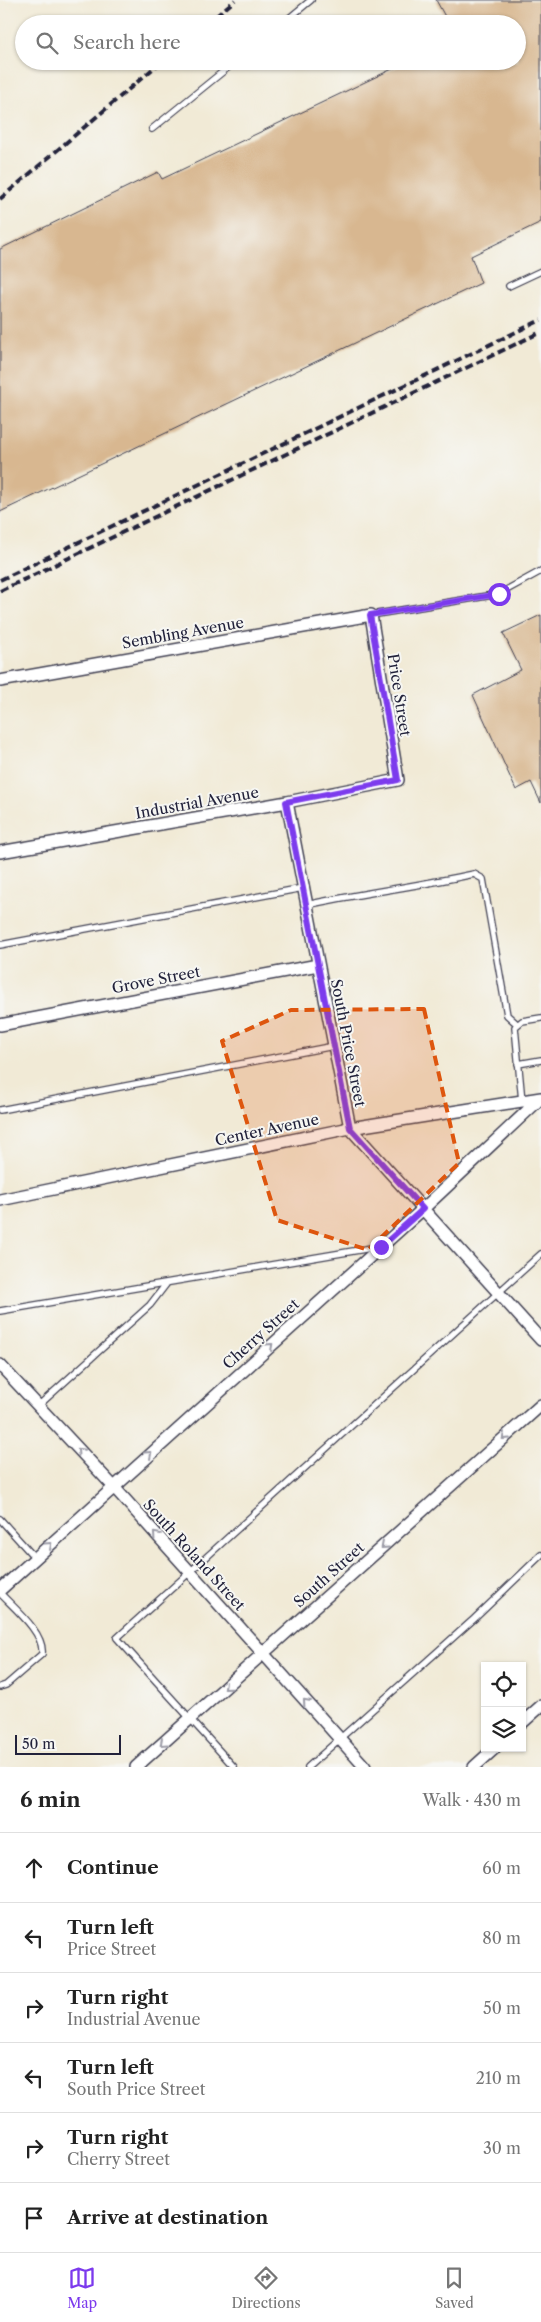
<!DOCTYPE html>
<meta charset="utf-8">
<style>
body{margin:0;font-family:"Libre Caslon Text",serif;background:#f6f6f6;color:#222}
.controls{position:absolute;right:15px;bottom:15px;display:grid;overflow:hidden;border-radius:0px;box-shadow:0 1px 4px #0004}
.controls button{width:45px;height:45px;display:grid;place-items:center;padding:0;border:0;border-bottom:1px solid #e0e0e0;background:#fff;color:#222;font:25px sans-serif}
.scale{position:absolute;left:15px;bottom:12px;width:106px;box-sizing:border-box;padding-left:5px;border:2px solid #22223b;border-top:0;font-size:14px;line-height:18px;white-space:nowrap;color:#22223b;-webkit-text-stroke:4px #f6f6f2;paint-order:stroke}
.stop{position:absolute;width:15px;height:15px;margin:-11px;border:4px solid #7c3aed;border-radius:50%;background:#fff}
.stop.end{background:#7c3aed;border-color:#fff;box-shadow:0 1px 5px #0008}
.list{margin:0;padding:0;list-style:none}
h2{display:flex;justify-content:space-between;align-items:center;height:65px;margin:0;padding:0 20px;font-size:21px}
h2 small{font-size:16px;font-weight:400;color:#767676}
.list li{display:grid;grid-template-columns:32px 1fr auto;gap:15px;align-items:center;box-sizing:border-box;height:70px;padding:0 20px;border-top:1px solid #e0e0e0}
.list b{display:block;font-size:19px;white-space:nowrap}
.list p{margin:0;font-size:16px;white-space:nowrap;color:#767676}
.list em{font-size:16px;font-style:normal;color:#767676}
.icon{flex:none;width:28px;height:28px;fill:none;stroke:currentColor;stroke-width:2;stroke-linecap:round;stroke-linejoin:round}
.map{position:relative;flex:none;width:541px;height:1767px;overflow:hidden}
.search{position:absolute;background:#fff;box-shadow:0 1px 4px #0004;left:15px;right:15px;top:15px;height:55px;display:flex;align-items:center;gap:12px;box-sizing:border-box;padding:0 18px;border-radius:28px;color:#767676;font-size:19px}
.sheet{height:485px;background:#fff}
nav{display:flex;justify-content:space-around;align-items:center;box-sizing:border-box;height:70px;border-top:1px solid #e0e0e0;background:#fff;font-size:14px;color:#767676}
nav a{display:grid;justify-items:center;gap:2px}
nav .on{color:#7c3aed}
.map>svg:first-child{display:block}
.building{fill:#d8b790}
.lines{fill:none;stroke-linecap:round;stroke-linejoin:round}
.service-casing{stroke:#414052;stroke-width:8}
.minor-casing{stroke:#414052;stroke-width:14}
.service{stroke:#fff;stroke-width:5.5}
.minor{stroke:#fff;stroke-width:11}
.rail{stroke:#22223b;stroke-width:4;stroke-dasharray:8 4;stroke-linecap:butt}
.oneway{stroke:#9c9ca7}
.route{stroke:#7c3aed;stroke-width:6}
.marked{fill:#de560e;fill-opacity:0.2;stroke:#de560e;stroke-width:4;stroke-dasharray:10 6;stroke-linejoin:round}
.labels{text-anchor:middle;stroke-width:4;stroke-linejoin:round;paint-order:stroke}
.street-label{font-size:15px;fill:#22223b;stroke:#f6f6f2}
</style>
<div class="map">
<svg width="541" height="1767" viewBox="0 0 541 1767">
<rect width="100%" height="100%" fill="#f6f6f2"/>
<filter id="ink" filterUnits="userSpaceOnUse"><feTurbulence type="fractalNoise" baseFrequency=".02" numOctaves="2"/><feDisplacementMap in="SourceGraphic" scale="10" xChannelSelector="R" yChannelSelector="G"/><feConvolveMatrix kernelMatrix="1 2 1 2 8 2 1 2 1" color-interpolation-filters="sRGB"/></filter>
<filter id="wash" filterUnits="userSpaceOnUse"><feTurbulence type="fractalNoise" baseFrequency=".0096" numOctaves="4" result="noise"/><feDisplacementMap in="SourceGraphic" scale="20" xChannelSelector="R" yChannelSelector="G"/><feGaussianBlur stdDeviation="1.12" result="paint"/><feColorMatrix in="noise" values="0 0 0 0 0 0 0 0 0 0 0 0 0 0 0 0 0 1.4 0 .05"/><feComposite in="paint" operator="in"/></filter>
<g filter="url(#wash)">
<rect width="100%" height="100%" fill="#f1ead6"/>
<g id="blocks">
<!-- building -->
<path class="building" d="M436,0h105v222l-70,34 10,27 -481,229v-263l158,-77 4,7 247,-118h108v-37h-68z
M541,615v188l-10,-21 -15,8 -43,-95 48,-25 -18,-37z"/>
</g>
</g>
<g filter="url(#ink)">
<use href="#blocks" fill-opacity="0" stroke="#414052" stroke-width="1"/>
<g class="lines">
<defs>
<path id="service" d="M282,24l29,-24
M152,129l84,-68
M509,286l32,-15
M371,615l128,-21 42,-23
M306,905c56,-12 112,-19 168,-31l9,5 24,136 10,9
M0,945l303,-57
M518,1064l23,-4
M522,1101l-7,-74 7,-6 19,-3
M0,1110l334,-64
M0,1311l377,-64
M38,1406l112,-101 17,-22
M0,1519l35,39
M0,1593c14,15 45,40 42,61l-36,31 -6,2
M234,1767l-117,-129 424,-384
M308,1767l166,-148 67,-64"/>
<path id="minor" d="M0,681l371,-66 27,165 -111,22 -287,50
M287,802l63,326 191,212
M0,1025l318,-60
M0,1200l350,-72 191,-30
M0,1365l113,121 252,281
M0,1590l423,-381 118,-111
M522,1723l19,-17
M136,1767l405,-362
M474,1767l21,-19"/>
</defs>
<!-- service casing -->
<use href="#service" class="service-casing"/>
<!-- minor casing -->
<use href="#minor" class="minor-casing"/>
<!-- service -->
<use href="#service" class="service"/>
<!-- minor -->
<use href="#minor" class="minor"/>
<!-- rail -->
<path class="rail" d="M207,24l28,-24
M0,199l162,-138
M0,580l541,-260
M0,591l541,-259"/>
</g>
<!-- one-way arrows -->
<defs><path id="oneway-chevron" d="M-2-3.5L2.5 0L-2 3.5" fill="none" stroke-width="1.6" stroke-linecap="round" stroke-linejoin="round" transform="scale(1.25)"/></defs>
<g class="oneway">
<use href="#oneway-chevron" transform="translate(270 1346) rotate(-42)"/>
<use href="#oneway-chevron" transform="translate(505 1437) rotate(138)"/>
<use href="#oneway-chevron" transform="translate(80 1451) rotate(-133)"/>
<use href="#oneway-chevron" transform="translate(149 1454) rotate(-42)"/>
<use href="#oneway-chevron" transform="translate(156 1535) rotate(-132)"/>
<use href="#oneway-chevron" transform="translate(49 1545) rotate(-42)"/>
<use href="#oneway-chevron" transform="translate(384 1546) rotate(138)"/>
<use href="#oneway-chevron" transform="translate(227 1687) rotate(139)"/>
<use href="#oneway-chevron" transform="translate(306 1702) rotate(-132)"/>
<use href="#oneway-chevron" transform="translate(163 1743) rotate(138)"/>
</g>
</g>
<g class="lines" filter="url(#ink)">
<!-- route -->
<path class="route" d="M381,1247l42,-38 -73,-81 -64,-326 112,-22 -28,-165 129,-21"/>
</g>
<!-- marked area -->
<path class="marked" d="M424,1009l35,154 -91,87 -91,-30 -55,-179 69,-31z"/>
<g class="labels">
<!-- street labels -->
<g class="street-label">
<text transform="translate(183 633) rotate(-10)" y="5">Sembling Avenue</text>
<text transform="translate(399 695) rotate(81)" y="5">Price Street</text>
<text transform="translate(197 803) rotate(-10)" y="5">Industrial Avenue</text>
<text transform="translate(156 980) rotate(-11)" y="5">Grove Street</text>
<text transform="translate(348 1043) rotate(79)" y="5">South Price Street</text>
<text transform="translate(267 1130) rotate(-12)" y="5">Center Avenue</text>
<text transform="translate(261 1334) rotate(-42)" y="5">Cherry Street</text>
<text transform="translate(194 1555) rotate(48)" y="5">South Roland Street</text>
<text transform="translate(329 1575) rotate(-42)" y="5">South Street</text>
</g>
</g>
</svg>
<div class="controls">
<button><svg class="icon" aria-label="locate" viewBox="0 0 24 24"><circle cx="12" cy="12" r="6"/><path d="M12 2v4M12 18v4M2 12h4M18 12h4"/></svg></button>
<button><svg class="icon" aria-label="layers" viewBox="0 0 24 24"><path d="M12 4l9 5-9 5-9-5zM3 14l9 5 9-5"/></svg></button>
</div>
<div class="scale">50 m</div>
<div class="stop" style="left:499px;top:594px"></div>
<div class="stop end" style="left:381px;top:1247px"></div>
<div class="search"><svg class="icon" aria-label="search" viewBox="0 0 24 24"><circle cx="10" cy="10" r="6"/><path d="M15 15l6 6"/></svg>Search here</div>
</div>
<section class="sheet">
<h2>6 min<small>Walk · 430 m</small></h2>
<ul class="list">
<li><svg class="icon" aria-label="ahead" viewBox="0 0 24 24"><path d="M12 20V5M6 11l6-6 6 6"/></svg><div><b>Continue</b></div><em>60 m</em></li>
<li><svg class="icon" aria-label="left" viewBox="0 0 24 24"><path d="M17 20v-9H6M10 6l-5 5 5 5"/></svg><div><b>Turn left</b><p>Price Street</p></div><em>80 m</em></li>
<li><svg class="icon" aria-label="right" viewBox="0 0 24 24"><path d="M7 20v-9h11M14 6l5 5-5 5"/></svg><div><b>Turn right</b><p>Industrial Avenue</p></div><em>50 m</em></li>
<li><svg class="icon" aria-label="left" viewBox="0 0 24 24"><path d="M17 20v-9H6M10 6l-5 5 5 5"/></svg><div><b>Turn left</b><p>South Price Street</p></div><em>210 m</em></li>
<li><svg class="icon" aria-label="right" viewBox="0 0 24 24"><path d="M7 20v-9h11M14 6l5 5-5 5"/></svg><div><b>Turn right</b><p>Cherry Street</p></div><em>30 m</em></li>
<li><svg class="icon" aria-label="arrive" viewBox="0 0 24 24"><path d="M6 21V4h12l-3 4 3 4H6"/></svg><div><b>Arrive at destination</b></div></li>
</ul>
</section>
<nav>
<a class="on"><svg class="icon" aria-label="map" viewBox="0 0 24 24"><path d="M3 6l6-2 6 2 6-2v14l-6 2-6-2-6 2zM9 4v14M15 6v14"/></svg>Map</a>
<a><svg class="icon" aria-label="directions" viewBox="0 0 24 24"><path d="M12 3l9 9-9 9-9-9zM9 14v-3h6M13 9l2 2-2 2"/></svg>Directions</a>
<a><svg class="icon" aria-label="saved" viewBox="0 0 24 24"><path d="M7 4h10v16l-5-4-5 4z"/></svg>Saved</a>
</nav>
